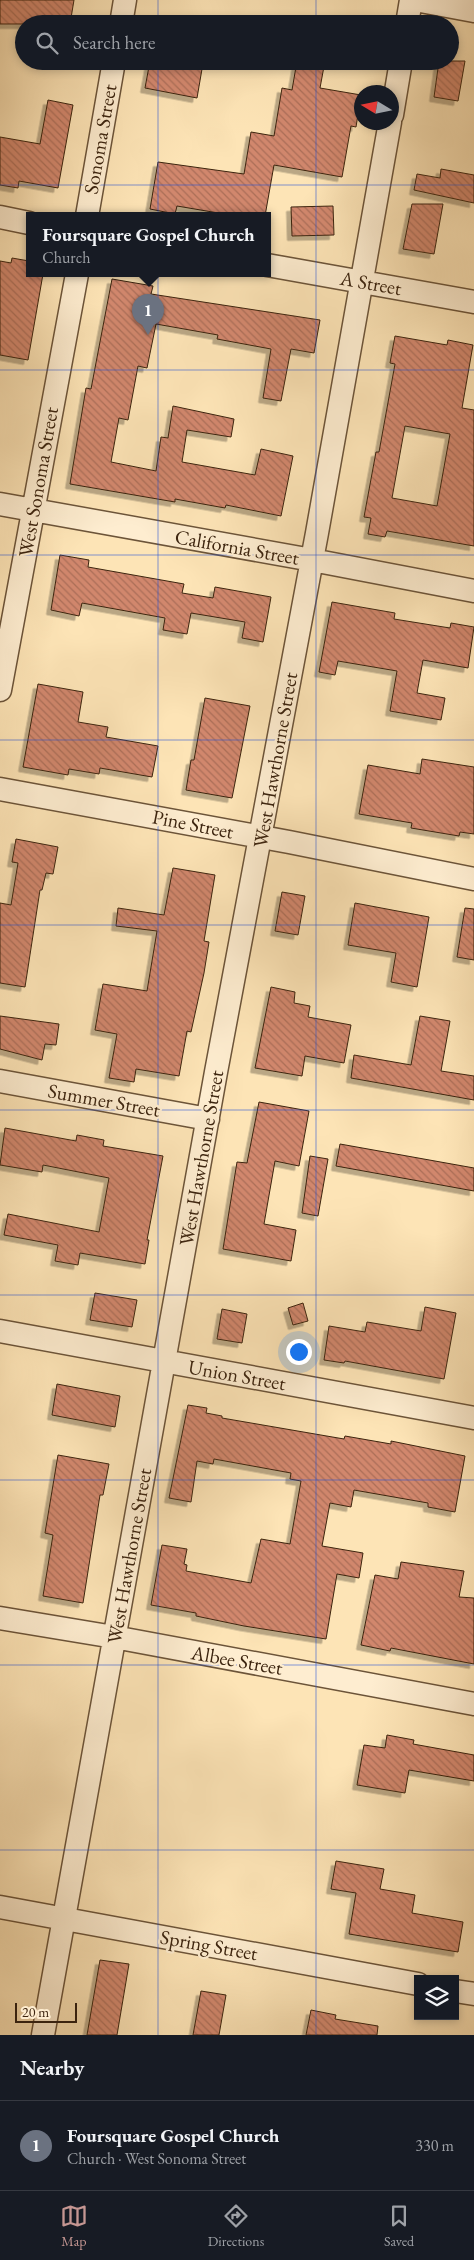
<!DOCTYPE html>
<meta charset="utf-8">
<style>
body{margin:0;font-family:"EB Garamond",serif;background:#242831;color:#f1f3f6}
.controls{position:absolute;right:15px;bottom:15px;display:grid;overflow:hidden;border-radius:0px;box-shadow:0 2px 8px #0003}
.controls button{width:45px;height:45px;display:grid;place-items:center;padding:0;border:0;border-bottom:1px solid #363941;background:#171b24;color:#f1f3f6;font:25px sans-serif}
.compass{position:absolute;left:354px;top:85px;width:45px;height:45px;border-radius:50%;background:#171b24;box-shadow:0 2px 8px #0003;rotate:280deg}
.scale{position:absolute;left:15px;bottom:12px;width:62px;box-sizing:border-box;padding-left:5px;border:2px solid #3c240f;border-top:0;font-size:14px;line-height:18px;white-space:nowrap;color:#3c240f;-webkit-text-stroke:4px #feedd0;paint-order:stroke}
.you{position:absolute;left:298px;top:1351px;width:18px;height:18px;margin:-12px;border:4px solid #fff;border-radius:50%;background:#1a73e8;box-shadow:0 0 0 8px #1a73e833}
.badge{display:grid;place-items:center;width:32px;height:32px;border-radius:50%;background:#c59692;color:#fff;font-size:16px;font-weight:700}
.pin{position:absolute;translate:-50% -41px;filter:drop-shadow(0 1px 2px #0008)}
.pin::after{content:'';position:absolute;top:26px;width:18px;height:15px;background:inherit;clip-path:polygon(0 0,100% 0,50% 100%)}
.popup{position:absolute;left:26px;top:212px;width:245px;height:65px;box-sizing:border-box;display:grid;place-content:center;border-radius:0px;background:#171b24;filter:drop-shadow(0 1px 4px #0005);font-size:16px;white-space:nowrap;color:#9ea1a6}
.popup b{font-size:19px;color:#f1f3f6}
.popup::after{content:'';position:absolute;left:50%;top:100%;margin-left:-10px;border:10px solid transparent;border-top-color:#171b24}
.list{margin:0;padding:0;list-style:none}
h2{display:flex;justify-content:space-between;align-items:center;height:65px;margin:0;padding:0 20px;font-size:21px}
h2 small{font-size:16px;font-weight:400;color:#9ea1a6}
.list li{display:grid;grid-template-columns:32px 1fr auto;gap:15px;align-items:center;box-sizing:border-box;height:90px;padding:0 20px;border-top:1px solid #363941}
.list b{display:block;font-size:19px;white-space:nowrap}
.list p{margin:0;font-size:16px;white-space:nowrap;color:#9ea1a6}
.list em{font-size:16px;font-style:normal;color:#9ea1a6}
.icon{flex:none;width:28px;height:28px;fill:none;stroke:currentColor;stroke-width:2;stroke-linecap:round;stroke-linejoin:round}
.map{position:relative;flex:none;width:474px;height:2035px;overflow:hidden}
.search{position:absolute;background:#171b24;box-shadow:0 2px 8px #0003;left:15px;right:15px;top:15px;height:55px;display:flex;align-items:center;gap:12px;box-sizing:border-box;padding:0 18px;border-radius:28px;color:#9ea1a6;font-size:19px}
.sheet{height:155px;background:#171b24}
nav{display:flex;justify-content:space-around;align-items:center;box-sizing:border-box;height:70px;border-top:1px solid #363941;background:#171b24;font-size:14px;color:#9ea1a6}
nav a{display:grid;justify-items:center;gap:2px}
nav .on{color:#c59692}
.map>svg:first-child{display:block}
.building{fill:url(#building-back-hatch);stroke:#3c240f;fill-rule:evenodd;filter:url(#shadow)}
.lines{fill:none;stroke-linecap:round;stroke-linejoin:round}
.minor-casing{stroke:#6c5439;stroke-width:25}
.minor{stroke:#feedd0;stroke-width:22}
.grid{fill:none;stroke:#1d4ed8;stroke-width:1;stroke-opacity:0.55}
.labels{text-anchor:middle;stroke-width:4.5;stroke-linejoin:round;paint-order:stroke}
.street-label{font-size:20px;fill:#3c240f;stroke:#feedd0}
</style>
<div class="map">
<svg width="474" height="2035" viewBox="0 0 474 2035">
<defs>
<pattern id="building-back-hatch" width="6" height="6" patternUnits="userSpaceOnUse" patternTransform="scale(1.25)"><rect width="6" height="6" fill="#d1876d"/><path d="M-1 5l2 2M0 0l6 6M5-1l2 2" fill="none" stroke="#ab6e58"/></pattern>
<filter id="shadow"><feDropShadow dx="-4.5" dy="4.5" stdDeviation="0" flood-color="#0004"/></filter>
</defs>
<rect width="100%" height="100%" fill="#fde4b6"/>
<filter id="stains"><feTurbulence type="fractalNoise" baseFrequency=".004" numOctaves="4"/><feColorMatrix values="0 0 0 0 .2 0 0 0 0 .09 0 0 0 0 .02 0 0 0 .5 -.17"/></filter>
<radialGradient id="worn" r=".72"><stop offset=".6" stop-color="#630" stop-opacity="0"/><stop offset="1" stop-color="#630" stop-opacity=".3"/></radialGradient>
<!-- building -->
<path class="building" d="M0,0h74l-4,24h-70z
M150,61l52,8 -5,29 -52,-10z
M297,61h28l-5,27 41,7 -5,32 -5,-1 -9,51 -68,-12 -9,51h-29l-59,-10 -2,8 -25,-5 8,-47 86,12 7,-42 23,4 8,-48 10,2z
M439,61h26l-7,40 -24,-4z
M48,100l25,5 -15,83 -39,-7 -1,7 -18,-3v-48l40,7z
M441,169l33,6v28l-60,-13 3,-16 23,4z
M412,204h31l-9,50 -31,-5z
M333,206l1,29 -42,1 -1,-29z
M12,258l17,3v13h14l-15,86 -28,-5v-94l11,2z
M112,279l41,7 -2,8 169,26 -6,33 -23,-4 -10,52 -18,-3 8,-49 -54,-10 1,-4 -62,-11 -9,44 -9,-2 -10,54 -9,-2 -8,44 45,9 5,-34 7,1 5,-32 61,13 -3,18 -44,-7 -5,32 73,13 6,-26 32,7 -12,60 -55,-11 -1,3 -50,-9v3l-105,-18 16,-96 5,1z
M395,336l52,9 1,-5 25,5 -11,63 12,2v136l-87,-15 -2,6 -17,-3 3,-16 -7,-1 12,-65h3l16,-88 -5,-1zM405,426l45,8 -13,72 -45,-8z
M60,555l29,5 -1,7 96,17 -2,9 31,5 2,-11 56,10 -8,45 -21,-4 3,-16 -54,-9 -4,21 -24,-4 2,-12 -83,-15 -3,13 -28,-6z
M332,602l63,11 -1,6 56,9 1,-5 23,4 -6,41 -45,-8 -6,33 28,5 -4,22 -51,-9 7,-40 -59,-10 -3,14 -16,-3z
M38,684l45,8 -5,30 30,5 -2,10 52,9 -6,31 -52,-9 -1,6 -30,-5 -1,6 -45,-8z
M205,698l45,8 -18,92 -46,-8 5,-30h3z
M422,759l52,8v67l-14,-2 -1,4 -48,-8 1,-5 -53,-9 9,-49 52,9z
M16,839l42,8 -5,27 -7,-1 -4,17h-2l-15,97 -25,-4v-80l11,2 7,-42 -6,-1z
M173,868l42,7 -11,66 5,1 -5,31 -13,59 -4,-1 -8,45 -43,-7 -2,13 -25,-4 8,-44 -22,-4 8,-46 44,7 10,-60 -41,-5 2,-18 46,7z
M282,892l23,4 -7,39 -23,-4z
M355,903l74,14 -12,70 -26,-5 5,-29 -48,-8z
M465,908l9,1v51l-17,-3z
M271,987l24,5 -1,11 16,3 -2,11 43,8 -7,38 -39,-7 -3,20 -47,-8z
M0,1016l59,8 -3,21 -11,-1 -3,16 -42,-11z
M420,1016l30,5 -9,50 33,5v24l-123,-22 3,-23 57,10z
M259,1102l50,9 -10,55 -24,-5 -11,63 32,6 -5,31 -68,-12 14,-87 10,1z
M5,1128l71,13 1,-6 27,5 -1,6 60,10 -16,84h2l-4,24 -65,-11 -2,12 -23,-4 3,-16 -54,-10 4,-21 91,18 10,-54 -66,-13 -1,7 -42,-7z
M340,1144l134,24v23l-138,-25z
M310,1156l18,3 -10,57 -16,-3z
M95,1293l42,7 -5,27 -42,-7z
M303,1303l5,18 -15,4 -5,-17z
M425,1307l31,6 -12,66 -99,-18 -1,2 -20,-3 5,-34 36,6 2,-10 54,9z
M222,1309l25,5 -5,29 -25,-4z
M57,1384l63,12 -5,31 -63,-12z
M188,1405l19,3 -1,5 16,3v2l122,21 1,-3 46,8v-3l74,15 -10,56 -27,-5v-4l-74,-13 -3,17 -21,-4 -8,43 41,7 -4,25 -22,-4 -11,65 -82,-13 -48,-10v-3l-45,-8 11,-60 25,4 -3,15 3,1 -1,6 65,12 10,-44 29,5 11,-63 -11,-2 1,-6 -77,-14 -1,5 -16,-3 -6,41 -22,-4z
M58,1455l51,9 -6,31h-3l-17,108 -40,-7 10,-61 -8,-2z
M401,1562l63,9 -5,26 15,1v66l-83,-16 -1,3 -29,-6 14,-70 23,4z
M387,1735l27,5 -1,4 61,11v26l-65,-11 -4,23 -48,-8 7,-40 21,3z
M336,1861l48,8 -4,20 35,6 -3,18 51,9 -5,30 -109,-18 7,-41 -25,-4z
M100,1960l29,4 -12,71h-30z
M201,1991l25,4 -7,40h-26z
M311,2010l25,5 -1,4 43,7 -1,9h-71z"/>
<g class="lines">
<defs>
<path id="minor" d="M415,0l59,11
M121,24l4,-24
M407,24l4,-24
M392,115l9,-54
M87,216l27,-155
M0,217l29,6
M267,265l207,37
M0,504l312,56 162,31
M0,690l77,-416
M0,789l289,53 185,37
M0,1081l208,38
M0,1331l474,87
M0,1618l114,19 360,67
M0,1907l418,77
M455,1991l19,3
M43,2035l173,-963 101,-539 73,-411"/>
</defs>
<!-- minor casing -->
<use href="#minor" class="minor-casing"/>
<!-- minor -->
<use href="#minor" class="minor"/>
</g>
<!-- grid -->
<path class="grid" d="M158,0v24M316,0v24M158,61v1974M316,61v1974M0,185h474M0,370h474M0,555h474M0,740h474M0,925h474M0,1110h474M0,1295h474M0,1480h474M0,1665h474M0,1850h474"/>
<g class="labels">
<!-- street labels -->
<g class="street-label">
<text transform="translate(100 139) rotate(-80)" y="7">Sonoma Street</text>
<text transform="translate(371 283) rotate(10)" y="7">A Street</text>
<text transform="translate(38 482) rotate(-80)" y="7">West Sonoma Street</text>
<text transform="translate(237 547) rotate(10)" y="7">California Street</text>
<text transform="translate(275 760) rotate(-80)" y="7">West Hawthorne Street</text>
<text transform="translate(193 824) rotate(11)" y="7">Pine Street</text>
<text transform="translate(104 1100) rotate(10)" y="7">Summer Street</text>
<text transform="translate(201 1158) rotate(-80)" y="7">West Hawthorne Street</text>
<text transform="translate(237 1375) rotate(10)" y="7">Union Street</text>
<text transform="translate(129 1556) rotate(-80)" y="7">West Hawthorne Street</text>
<text transform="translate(237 1660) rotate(10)" y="7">Albee Street</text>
<text transform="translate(209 1945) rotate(10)" y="7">Spring Street</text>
</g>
</g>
<rect width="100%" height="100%" filter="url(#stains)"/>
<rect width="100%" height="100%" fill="url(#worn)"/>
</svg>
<div class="controls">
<button><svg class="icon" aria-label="layers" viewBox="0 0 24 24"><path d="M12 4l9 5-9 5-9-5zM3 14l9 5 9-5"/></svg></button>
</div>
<svg class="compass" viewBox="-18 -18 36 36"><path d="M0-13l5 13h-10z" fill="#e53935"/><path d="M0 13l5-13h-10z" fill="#9ea1a6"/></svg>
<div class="scale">20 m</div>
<div class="you"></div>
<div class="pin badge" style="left:148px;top:335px;background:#6b7280">1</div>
<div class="popup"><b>Foursquare Gospel Church</b>Church</div>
<div class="search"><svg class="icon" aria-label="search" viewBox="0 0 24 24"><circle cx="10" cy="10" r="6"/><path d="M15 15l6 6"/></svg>Search here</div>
</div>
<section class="sheet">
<h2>Nearby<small></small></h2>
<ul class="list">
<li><span class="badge" style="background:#6b7280">1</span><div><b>Foursquare Gospel Church</b><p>Church · West Sonoma Street</p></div><em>330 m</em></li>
</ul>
</section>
<nav>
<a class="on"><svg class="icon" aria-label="map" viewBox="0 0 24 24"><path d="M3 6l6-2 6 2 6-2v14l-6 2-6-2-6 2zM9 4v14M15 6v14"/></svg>Map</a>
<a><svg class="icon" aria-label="directions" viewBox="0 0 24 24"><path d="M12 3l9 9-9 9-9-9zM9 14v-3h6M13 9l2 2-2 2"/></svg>Directions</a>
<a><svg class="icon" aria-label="saved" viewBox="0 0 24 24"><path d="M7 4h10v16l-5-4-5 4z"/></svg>Saved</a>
</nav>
